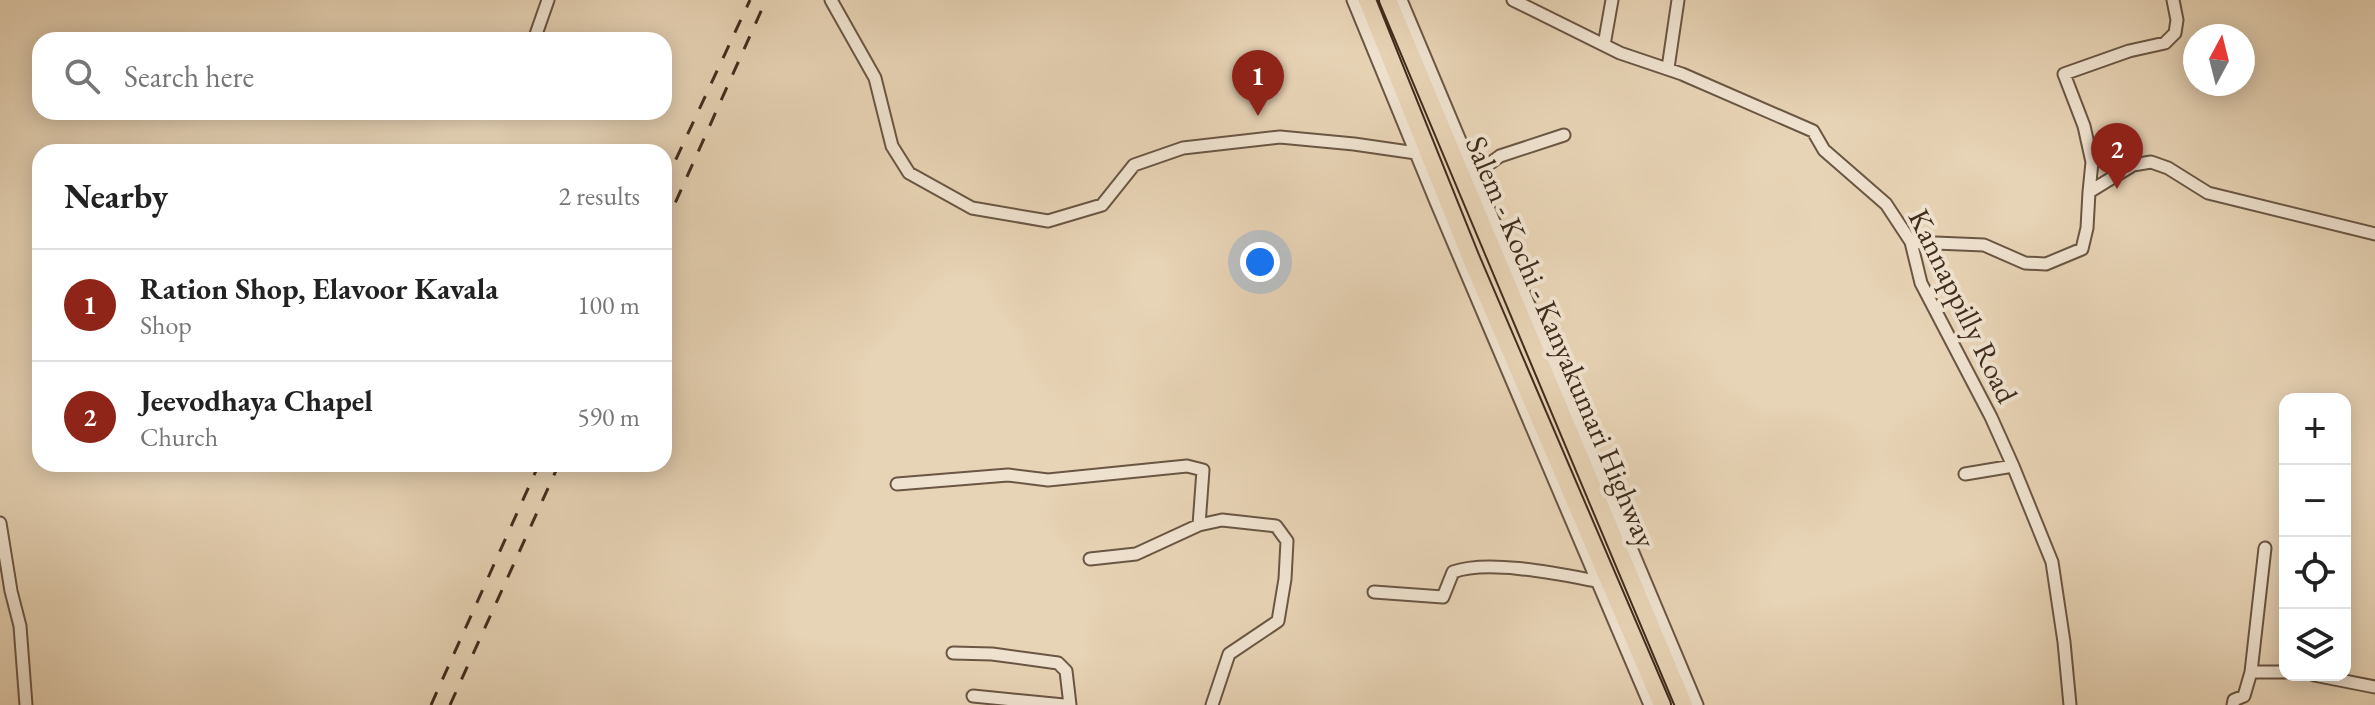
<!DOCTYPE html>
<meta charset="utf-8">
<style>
body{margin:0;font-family:"EB Garamond",serif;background:#f6f6f6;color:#222}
.controls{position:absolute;right:24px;bottom:24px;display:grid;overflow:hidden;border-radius:16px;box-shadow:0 4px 20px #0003}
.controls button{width:72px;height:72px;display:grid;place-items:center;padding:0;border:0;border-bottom:2px solid #e0e0e0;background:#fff;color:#222;font:40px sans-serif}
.compass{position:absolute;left:2183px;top:24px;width:72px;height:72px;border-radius:50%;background:#fff;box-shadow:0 4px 20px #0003;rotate:7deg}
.you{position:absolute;left:1260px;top:262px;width:28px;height:28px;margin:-20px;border:6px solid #fff;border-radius:50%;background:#1a73e8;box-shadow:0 0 0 12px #1a73e833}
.badge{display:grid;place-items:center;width:52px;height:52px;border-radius:50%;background:#8f2418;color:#fff;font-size:26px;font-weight:700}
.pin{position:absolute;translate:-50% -66px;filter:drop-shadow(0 2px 4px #0008)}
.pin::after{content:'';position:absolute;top:42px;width:28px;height:24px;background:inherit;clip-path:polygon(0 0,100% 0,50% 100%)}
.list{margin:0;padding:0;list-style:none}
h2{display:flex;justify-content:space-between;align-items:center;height:104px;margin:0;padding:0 32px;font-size:34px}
h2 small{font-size:26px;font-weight:400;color:#767676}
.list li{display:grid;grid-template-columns:52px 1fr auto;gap:24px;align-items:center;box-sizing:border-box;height:112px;padding:0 32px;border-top:2px solid #e0e0e0}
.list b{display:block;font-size:30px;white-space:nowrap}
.list p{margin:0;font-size:26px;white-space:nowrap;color:#767676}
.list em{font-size:26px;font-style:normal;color:#767676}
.icon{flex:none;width:44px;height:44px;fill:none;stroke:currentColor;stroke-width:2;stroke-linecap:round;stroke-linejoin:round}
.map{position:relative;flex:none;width:2375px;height:705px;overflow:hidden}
.search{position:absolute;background:#fff;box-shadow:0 4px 20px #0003;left:32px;top:32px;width:640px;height:88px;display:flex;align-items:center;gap:20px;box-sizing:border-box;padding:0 28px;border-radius:24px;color:#767676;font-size:30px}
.panel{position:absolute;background:#fff;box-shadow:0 4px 20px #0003;left:32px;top:144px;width:640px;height:328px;border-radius:24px}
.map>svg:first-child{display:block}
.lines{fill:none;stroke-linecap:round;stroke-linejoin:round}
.minor-casing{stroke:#6a5643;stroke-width:15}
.highway-casing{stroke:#402c1d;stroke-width:20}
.minor{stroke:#efe2cf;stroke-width:11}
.highway{stroke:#e7d3b5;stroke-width:16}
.rail{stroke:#402c1d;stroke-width:3;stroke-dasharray:14 14;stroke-linecap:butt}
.labels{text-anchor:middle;stroke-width:8;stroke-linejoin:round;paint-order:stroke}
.street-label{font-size:30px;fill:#402c1d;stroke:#efe2cf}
</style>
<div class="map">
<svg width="2375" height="705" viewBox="0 0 2375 705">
<rect width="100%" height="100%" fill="#e7d3b5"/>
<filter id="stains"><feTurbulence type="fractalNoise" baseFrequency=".0025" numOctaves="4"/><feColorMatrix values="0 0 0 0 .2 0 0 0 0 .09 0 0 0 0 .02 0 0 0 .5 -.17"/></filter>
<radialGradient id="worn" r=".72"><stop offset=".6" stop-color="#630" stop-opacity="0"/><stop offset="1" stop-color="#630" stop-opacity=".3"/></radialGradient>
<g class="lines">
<defs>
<path id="minor" d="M831,0l44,78 17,68 17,27 63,35 76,13 54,-16 32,-40 49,-17 97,-11 74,7 62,9
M1353,0l83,202 214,503
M1401,0l296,705
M1513,0l107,53 62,21 131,57 11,19 62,54 25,38 10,41 70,134 22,49 39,96 12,80 6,63
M534,40l14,-40
M1604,45l8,-45
M1668,68l10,-68
M1474,175l26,-19 64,-21
M2089,192l3,-30 -8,-36 -20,-52 65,-23 36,-8 10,-10 2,-13 -4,-20
M1911,242l73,3 41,18 21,1 36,-15 5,-21 2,-36 44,-27 18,-3 17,6 40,25 167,41
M1965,474l48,-8
M897,484l111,-9 40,5 139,-14 16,4 -4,55
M0,523l11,68 9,35 6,79
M1090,559l46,-5 63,-29 23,-5 54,6 11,15 -2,38 -7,42 -49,33 -17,51
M1374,592l69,5 10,-25c35,-13 106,2 143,9
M953,653l39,1 66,9 8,8 4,34
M2251,672l14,-124
M2314,675l61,12
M973,696l91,9
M2233,705l1,-5 10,-4 7,-24h34"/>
<path id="highway" d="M1367,0l104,259 191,446
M1388,0l296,705"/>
</defs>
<!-- minor casing -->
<use href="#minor" class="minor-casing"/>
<!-- highway casing -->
<use href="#highway" class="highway-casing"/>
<!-- minor -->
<use href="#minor" class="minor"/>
<!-- highway -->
<use href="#highway" class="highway"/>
<!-- rail -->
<path class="rail" d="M664,185l86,-185
M664,228l102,-228
M431,705l108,-241
M450,705l109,-241"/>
</g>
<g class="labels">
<!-- street labels -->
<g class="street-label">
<text transform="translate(1963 306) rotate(64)" y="10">Kannappilly Road</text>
<text transform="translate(1561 342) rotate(67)" y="10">Salem - Kochi - Kanyakumari Highway</text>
</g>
</g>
<rect width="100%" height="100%" filter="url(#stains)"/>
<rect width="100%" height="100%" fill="url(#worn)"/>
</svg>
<div class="controls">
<button>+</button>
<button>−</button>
<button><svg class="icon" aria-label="locate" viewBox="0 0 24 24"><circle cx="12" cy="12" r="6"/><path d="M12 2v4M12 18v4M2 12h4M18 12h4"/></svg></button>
<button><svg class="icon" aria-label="layers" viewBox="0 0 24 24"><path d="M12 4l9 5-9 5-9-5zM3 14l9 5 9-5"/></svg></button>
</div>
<svg class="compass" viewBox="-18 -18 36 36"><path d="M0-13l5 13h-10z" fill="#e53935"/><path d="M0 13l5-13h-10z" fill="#767676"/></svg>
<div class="you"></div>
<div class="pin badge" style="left:1258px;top:116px">1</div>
<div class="pin badge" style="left:2117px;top:189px">2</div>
<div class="search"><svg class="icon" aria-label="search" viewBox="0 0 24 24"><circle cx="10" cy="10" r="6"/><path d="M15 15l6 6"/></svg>Search here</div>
<section class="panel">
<h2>Nearby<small>2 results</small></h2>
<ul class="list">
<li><span class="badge">1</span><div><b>Ration Shop, Elavoor Kavala</b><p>Shop</p></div><em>100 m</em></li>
<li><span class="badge">2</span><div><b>Jeevodhaya Chapel</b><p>Church</p></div><em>590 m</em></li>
</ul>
</section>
</div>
